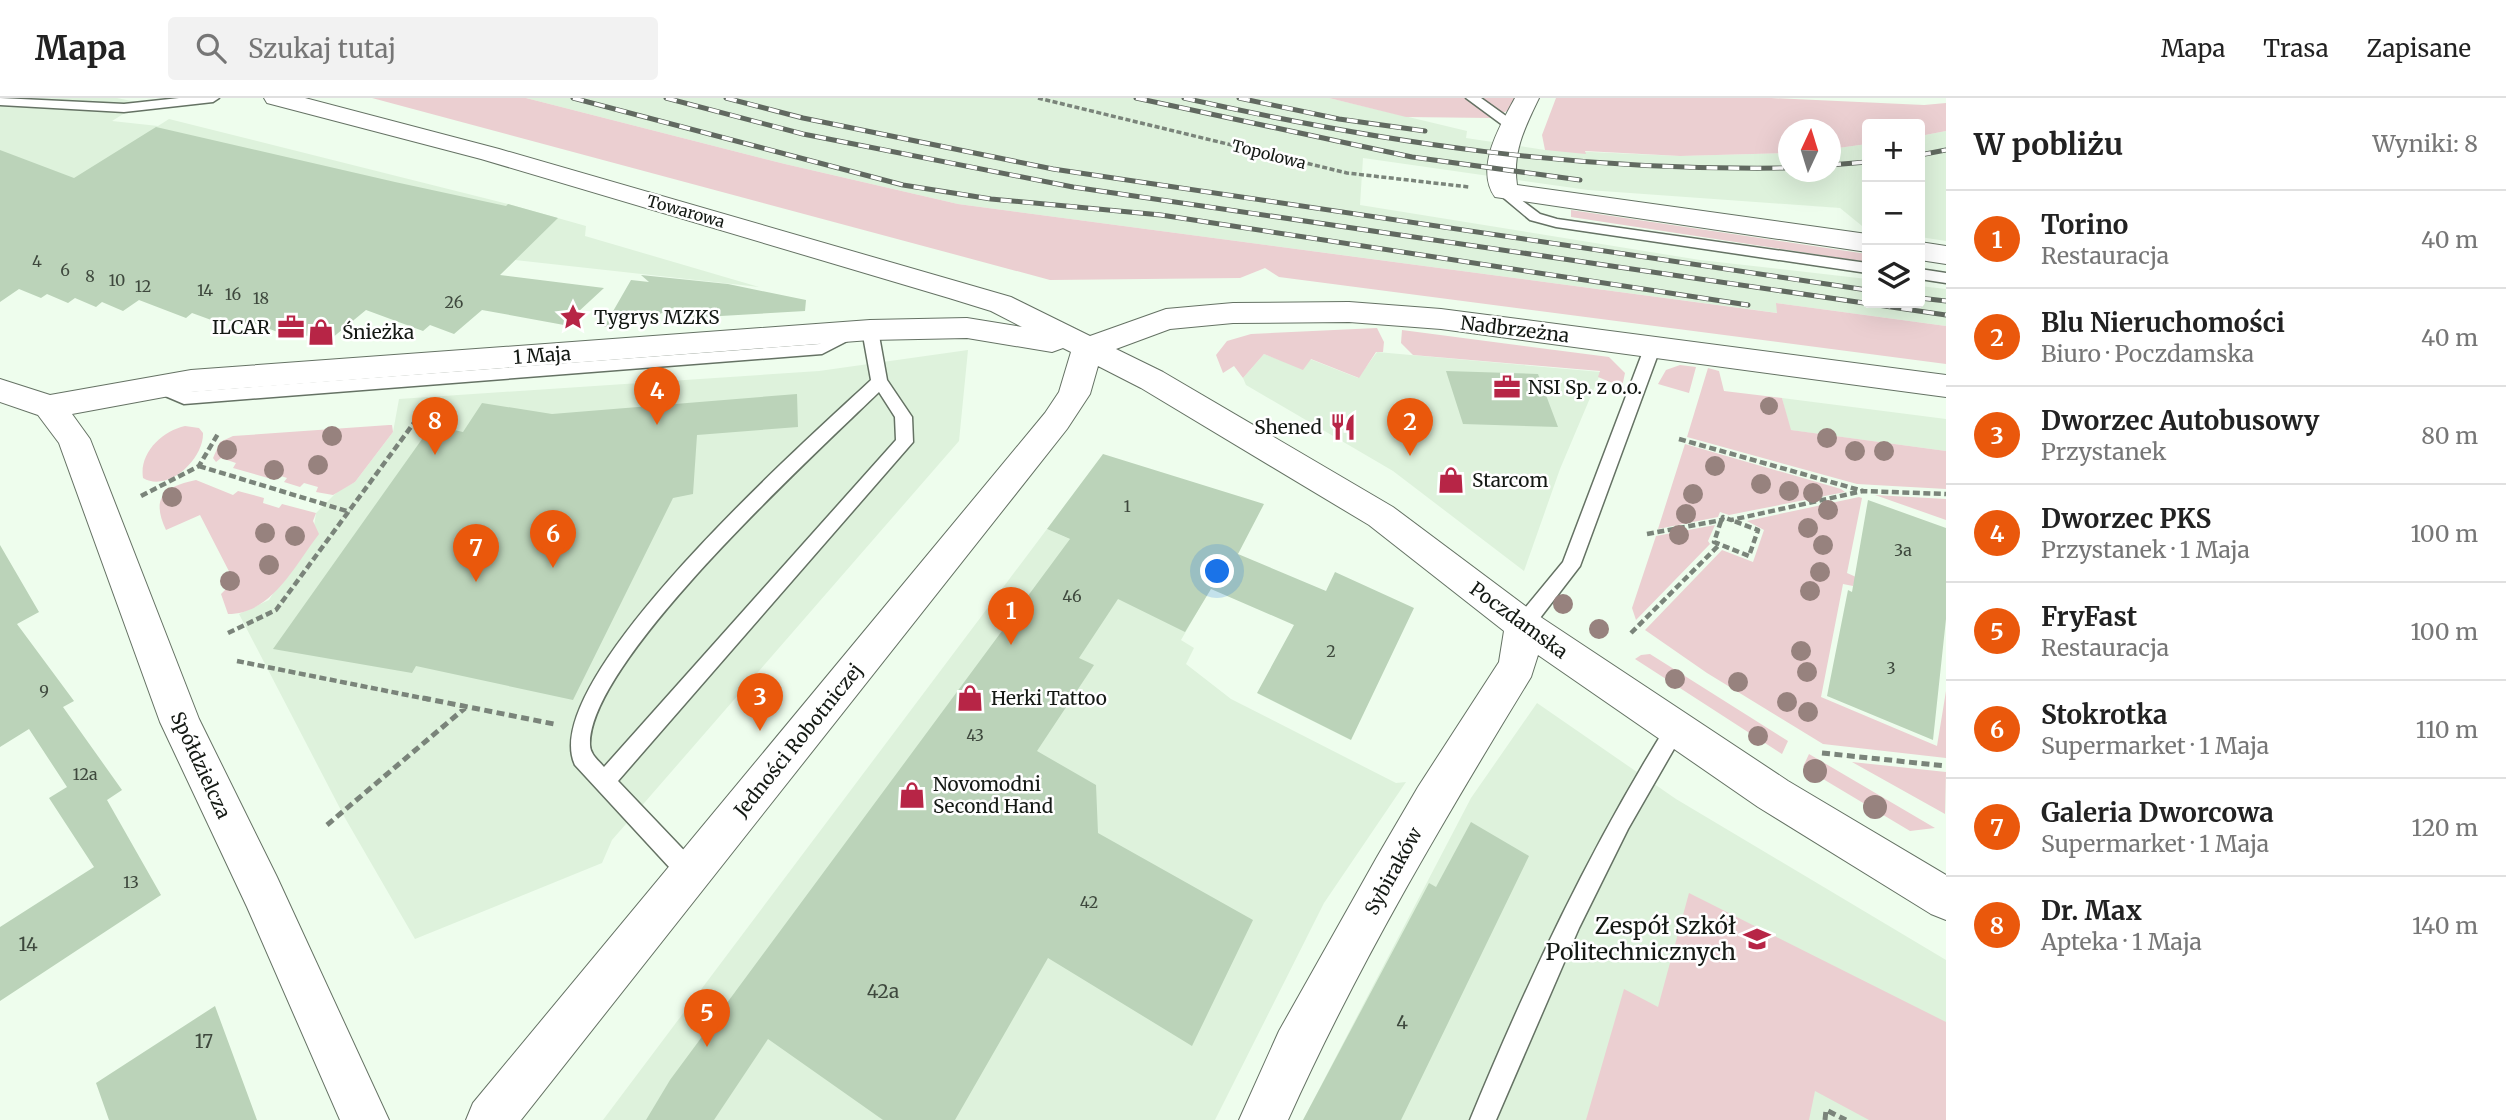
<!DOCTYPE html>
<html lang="pl">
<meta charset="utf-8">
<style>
body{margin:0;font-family:Merriweather,serif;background:#f2f2f2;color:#222}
.controls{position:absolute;right:21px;top:21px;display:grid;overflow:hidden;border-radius:7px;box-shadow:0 7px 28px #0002}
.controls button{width:63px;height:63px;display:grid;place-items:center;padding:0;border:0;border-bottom:2px solid #e0e0e0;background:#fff;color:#222;font:35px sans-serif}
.compass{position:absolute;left:1778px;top:21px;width:63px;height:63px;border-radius:50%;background:#fff;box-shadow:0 7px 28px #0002;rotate:4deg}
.you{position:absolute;left:1218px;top:474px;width:24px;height:24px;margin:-18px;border:5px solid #fff;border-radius:50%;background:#1a73e8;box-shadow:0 0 0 10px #1a73e833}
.badge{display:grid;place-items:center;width:46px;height:46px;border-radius:50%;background:#ea580c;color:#fff;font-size:23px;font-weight:700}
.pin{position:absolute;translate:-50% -58px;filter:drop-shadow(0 2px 4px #0008)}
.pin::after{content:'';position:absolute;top:37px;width:24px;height:21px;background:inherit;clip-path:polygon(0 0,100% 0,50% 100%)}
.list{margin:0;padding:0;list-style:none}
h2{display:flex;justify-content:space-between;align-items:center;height:91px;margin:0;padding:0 28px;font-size:30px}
h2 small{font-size:23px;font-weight:400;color:#767676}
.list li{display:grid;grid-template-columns:46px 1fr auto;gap:21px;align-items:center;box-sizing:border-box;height:98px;padding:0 28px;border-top:2px solid #e0e0e0}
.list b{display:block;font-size:26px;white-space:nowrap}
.list p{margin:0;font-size:23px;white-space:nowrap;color:#767676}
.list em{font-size:23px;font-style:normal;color:#767676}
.icon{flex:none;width:38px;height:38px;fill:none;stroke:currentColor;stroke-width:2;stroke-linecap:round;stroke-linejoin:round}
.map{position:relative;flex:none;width:1946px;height:1022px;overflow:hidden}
header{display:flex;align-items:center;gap:42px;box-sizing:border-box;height:98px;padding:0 35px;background:#fff;border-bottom:2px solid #e0e0e0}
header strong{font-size:33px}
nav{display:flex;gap:38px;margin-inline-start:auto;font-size:24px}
.search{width:490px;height:63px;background:#f2f2f2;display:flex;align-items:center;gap:18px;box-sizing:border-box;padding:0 24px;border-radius:7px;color:#767676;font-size:26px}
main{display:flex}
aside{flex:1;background:#fff}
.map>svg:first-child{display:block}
.built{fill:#def2dc}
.green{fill:#ebcfd1}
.building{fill:#bbd3b9}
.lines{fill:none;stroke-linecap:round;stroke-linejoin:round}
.lane-casing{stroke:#657264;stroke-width:3}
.street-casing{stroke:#657264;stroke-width:2}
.path-far2{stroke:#7a847a;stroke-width:3.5;stroke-dasharray:5 2.5;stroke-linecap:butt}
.path-far1{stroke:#7a847a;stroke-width:4.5;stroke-dasharray:7 3.5;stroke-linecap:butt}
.path{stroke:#7a847a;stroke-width:5;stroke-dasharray:8 4.5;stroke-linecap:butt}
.lane{fill:#fff;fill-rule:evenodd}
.street{fill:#fff;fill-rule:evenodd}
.rail-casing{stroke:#616960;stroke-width:5}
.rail{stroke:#fff;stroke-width:3.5;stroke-dasharray:11;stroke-linecap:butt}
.tree{fill:#97827e}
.labels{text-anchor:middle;stroke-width:5;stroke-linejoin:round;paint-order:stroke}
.far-street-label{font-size:16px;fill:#141914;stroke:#fff}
.number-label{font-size:16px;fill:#3e483d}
.poi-label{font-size:19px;fill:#141914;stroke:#fff;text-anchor:start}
.street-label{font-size:19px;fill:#141914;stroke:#fff}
.near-number-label{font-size:19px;fill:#3e483d}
.near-poi-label{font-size:23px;fill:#141914;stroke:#fff;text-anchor:end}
</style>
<header>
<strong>Mapa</strong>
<div class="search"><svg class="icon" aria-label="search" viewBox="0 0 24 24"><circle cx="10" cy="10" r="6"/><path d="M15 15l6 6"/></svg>Szukaj tutaj</div>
<nav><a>Mapa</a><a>Trasa</a><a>Zapisane</a></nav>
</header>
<main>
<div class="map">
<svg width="1946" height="1022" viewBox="0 0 1946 1022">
<rect width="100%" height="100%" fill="#eefded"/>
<!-- built -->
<path class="built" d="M0,0h117l24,5 -29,18 46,5 11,-7 339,85 78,22 -1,10 174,51 -244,-27 -515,-74z
M526,0h803l138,33 -1,7 79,12 135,6 108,-3v19h42l1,-23 36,-5v86l-27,-22 -252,-18 -225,-32 -3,47 340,55 167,19v24h53v-17l26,3v37l-169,-23 1,10 -820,-109 -173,-40z
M1946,33v110l-26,-4v-101z
M968,252l-9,91 -347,399 -10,23 -187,76 -70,-121 -106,-204 30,-14 45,-74 2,-13 23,-23 16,-8 38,-50 6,-33 420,-28z
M1377,254l224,20 -41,97 -36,102 -131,-100 -147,-86 -3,-7 21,-24 39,15 7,-10 48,19z
M1782,300l164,21v32l-156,-21z
M1047,431l79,35 74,43 -19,33 13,8 -8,16 45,35 165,84 10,-1 -82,121 -109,217h-612z
M1537,605l139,96 270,161v160h-643l168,-322z"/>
<!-- green -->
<path class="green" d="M372,0h154l259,66 173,40 819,109 -1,-10 170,23v38l-667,-87 -14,-9 -25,10 -190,2z
M1329,0h208l-46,20 -85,-1z
M1556,0h215l153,7 22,-2v28l-26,5v-12h-53v20l-36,5 -1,-19h-42v23l-108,3 -95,-5 1,3 -41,-4 -3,-15z
M1571,112l296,44v8l-296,-45z
M1377,230l7,14 -1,10h-7l-17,26 -48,-19 -8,11 -39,-16 -21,24 -9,-12 -11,7 -7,-18 11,-14 24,-7z
M1402,232l207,27 16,16 -3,14 -24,-10 2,-6 -187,-16 -12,-12z
M1680,267l16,2 -7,26 -31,-9 8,-14z
M1708,270l11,3 5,20 58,7 9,32 155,21v38l-89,-5 -170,-47z
M389,327h3l1,7 -38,50 -22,13 -17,-3 2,-5 -14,-4 -4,4 -16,-5 3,-4 -15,-5 -4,5 -35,-10 3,-5 -15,-5 -5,4 -3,-4 7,-16 13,-6z
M185,328l14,2 4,5c1,26 -35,60 -60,45 -4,-25 19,-47 42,-52z
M1685,346l156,45 4,3 -116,23 -9,-3 -2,5 -60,12z
M196,382l37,15 5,-4 26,7 -1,5 16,5 3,-4 34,9 -3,8 6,13c-24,31 -47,80 -91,80l-7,-20 13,-13 -34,-66 -34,15c-15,-32 -3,-43 30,-50z
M1875,397l71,4v21z
M1859,399l3,1 -15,75 9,4 -3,9 -10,-2 -22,113 116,49 9,-55v67l-123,-14 -116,-71 -62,-43 77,-80 31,12 11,-32 -17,-9z
M1715,427l-7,16 2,3 -74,76 -4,-12 24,-72z
M1650,556l138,87 -6,13 -147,-95 6,-4z
M1809,656l126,74 -25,3 -107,-64z
M1852,664l94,10 -1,42z
M1689,795l257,129v98h-77l-54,-29 -6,29h-223l38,-131 34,18z"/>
<!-- building -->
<path class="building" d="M156,29l239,55 111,24 2,-2 50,14 -58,57 104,13 -40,37 -82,-15 -28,24 -24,-9 -7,6 -57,-21 -40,33 -24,-9 -6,5 -47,-18 -6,5 -23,-9 -6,4 -22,-8 -6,5 -47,-18 -16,11 -21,-9 -6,5 -21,-9 -7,5 -21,-9 -6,4 -22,-9 -19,13v-152l74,28z
M641,177l87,9 78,16 -1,11 -119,7 -11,-11 -28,13 -4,-4 -39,11 27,-47 18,2z
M1446,273l92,3 20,53 -95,-3z
M797,296l1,33 -101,8 -4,59 -20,4 -100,202 -157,-34 -4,7 -139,-24 159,-224 31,7 19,-29 70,11z
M1103,356l161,50 -26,50 88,37 9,-19 79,36 -63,132 -94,-47 37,-68 -83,-36 -26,43 -67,-33 -39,59 15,7 -57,86 59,34 2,48 155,87 -61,126 -144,-88 -93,162h-72l-115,-81 -54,81h-68l24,-40 400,-541 -23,-10z
M1868,402l78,28v91l-13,121 -106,-44 21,-106 4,2z
M0,447l39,67 -22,12 57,77 -11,6 59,83 -15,10 54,95 -161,106v-74l94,-60 -45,-69 18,-11 -38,-58 -29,18z
M1471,724l58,34 -128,264h-98l126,-237 7,4z
M215,908l42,114h-148l-13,-37z"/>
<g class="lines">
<defs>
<path id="lane" d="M0,0l124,6 55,-6h40l-6,4 -89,10 -124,-7z
M1466,0h15l39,28 -12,3z
M1504,89l36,27 17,5 310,44v10l-311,-46 -26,-7 -31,-26v-6z
M1920,171l26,4v10l-26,-4z
M870,227l8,5 9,50 25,37 1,25 -295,339 80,84 3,8 -3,8 -8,3 -8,-3 -107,-116c-40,-85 234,-327 296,-385l-9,-50zM879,294l16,25 1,23 -292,327c-6,-7 -14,-13 -14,-22 -3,-83 226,-292 289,-353z
M851,229l6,1v8l-35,18 -638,50 -33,-14 -2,-4 8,-6 29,12 633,-48z
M1653,243l8,5 -81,220 -50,65h-14l-3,-6 3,-6 47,-57 82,-216z
M1676,621l7,3 3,6 -58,101 -49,99 -83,192h-26c57,-138 120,-272 199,-398z"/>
<path id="street" d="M264,0h41l194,51 512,148 79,39 76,-27 67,-6 116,-1 92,7 505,66v22l-505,-68 -92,-7 -116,1 -63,6 -54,20 47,23 230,135 143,107 252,167 158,94v45l-15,-6 -173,-107 -220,-152 -7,22c-88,144 -174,289 -243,443h-49l40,-89 98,-174 41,-70 81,-125 5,-31 -135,-106 -228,-137 -43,-22 -8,28 -23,35 -546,691h-55l7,-17 572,-690 14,-21 12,-40 -8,-4 -11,4 -85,-14 -97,2 -679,52 -119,22 18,25 109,280 78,158 112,243h-49l-93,-213 -87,-185 -101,-279 -21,-28 -38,-13v-23l50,16 141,-25 679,-50 97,-2 55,9 -31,-16 -42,-13 -468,-139 -214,-56z
M1515,0h24c-14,29 -27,54 -22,87l350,49v18l-372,-55c-21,-29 6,-73 20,-99z
M1920,144l26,4v18l-26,-4z"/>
</defs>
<!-- lane casing -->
<use href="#lane" class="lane-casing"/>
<!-- street casing -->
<use href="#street" class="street-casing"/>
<!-- path-far2 -->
<path class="path-far2" d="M1038,0l309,75 122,14"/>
<!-- path-far1 -->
<path class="path-far1" d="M1679,341l184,52
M199,368l151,46
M141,398l58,-30 20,-34
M1721,423l-7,21 35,14 9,-26 -27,-10
M1647,436l75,-14 1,-3 8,3 132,-29 83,3
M228,535l48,-23 143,-194
M1631,535l88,-88
M237,563l195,39"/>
<!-- path -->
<path class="path" d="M423,600l131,26
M1822,655l124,13
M327,727l138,-117
M1825,1022l1,-10 20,10"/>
<!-- lane -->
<use href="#lane" class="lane"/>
<!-- street -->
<use href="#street" class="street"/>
<defs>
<path id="rail" d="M573,0l330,87 88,14 170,16 587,90
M666,0l137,36 270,53 873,128
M726,0l77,20 250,51 814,121
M1136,0l276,59 168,23
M1184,0c204,46 394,73 604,70
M1239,0l100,21 86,12
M1920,57l26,-5
M1830,67l37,-3
M1920,200l26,3"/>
</defs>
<!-- rail casing -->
<use href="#rail" class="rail-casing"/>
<!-- rail -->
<use href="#rail" class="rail"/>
</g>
<!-- trees -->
<g class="tree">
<circle cx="1769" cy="308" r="9"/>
<circle cx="332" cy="338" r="10"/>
<circle cx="1827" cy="340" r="10"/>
<circle cx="227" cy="352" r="10"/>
<circle cx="1855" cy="353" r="10"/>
<circle cx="1884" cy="353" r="10"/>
<circle cx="318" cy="367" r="10"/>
<circle cx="1715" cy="368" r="10"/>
<circle cx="274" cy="372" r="10"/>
<circle cx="1761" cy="386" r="10"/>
<circle cx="1789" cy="393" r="10"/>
<circle cx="1813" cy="395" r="10"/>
<circle cx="1693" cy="396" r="10"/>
<circle cx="172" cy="399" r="10"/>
<circle cx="1828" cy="412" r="10"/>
<circle cx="1686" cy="416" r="10"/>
<circle cx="1808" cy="430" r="10"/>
<circle cx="265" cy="435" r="10"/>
<circle cx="1679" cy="437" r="10"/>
<circle cx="295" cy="438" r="10"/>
<circle cx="1823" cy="447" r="10"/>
<circle cx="269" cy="467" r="10"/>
<circle cx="1820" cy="474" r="10"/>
<circle cx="230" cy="483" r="10"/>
<circle cx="1810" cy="493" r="10"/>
<circle cx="1563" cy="506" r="10"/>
<circle cx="1599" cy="531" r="10"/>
<circle cx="1801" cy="553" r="10"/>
<circle cx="1807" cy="574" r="10"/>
<circle cx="1675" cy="581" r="10"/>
<circle cx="1738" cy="584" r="10"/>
<circle cx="1787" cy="604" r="10"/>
<circle cx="1808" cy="614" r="10"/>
<circle cx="1758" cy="638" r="10"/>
<circle cx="1815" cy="673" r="12"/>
<circle cx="1875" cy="709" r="12"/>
</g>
<!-- icons -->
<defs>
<symbol id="sight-bare" viewBox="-9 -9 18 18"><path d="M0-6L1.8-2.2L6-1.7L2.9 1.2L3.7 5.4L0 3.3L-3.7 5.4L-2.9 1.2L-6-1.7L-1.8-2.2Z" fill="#b72546" stroke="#fff" stroke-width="2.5" paint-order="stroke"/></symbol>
<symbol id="office-bare" viewBox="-9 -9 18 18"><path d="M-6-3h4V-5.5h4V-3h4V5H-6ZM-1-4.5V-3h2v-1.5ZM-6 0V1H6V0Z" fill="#b72546" stroke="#fff" stroke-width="2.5" paint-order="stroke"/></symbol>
<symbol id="shop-bare" viewBox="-9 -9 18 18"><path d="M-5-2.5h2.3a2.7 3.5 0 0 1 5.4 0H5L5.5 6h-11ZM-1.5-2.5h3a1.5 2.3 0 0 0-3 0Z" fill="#b72546" stroke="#fff" stroke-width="2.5" paint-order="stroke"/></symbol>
<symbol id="restaurant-bare" viewBox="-9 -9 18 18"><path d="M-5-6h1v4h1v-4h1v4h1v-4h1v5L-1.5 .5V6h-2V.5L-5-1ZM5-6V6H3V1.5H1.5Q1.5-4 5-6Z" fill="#b72546" stroke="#fff" stroke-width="2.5" paint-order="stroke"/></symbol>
<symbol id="school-bare" viewBox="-9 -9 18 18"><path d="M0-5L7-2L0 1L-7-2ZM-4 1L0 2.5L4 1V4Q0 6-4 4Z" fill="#b72546" stroke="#fff" stroke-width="2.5" paint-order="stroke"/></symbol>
</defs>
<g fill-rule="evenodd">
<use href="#sight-bare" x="554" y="200" width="38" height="38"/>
<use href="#office-bare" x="272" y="210" width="38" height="38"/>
<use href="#shop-bare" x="302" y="215" width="38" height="38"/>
<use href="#office-bare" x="1488" y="270" width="38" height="38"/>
<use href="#restaurant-bare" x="1324" y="310" width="38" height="38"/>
<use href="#shop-bare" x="1432" y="363" width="38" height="38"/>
<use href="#shop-bare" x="951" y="581" width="38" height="38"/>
<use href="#shop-bare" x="893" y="678" width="38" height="38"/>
<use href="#school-bare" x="1738" y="822" width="38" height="38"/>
</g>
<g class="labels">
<!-- far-street labels -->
<g class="far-street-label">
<text transform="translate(1269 56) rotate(14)" y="6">Topolowa</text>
<text transform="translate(686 113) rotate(16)" y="6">Towarowa</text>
</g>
<!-- number labels -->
<g class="number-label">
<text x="37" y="169">4</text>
<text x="65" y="178">6</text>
<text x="90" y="184">8</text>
<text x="117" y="188">10</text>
<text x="143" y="194">12</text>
<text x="205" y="198">14</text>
<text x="233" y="202">16</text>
<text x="261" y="206">18</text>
<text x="454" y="210">26</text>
<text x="1127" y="414">1</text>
<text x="1903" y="458">3a</text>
<text x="1072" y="504">46</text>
<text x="1331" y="559">2</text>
<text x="1891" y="576">3</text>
<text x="44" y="599">9</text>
<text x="975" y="643">43</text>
<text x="85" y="682">12a</text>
<text x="131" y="790">13</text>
<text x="1089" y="810">42</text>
</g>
<!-- poi labels -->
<g class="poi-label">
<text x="594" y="226">Tygrys MZKS</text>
<text x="270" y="236" text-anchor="end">ILCAR</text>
<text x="342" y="241">Śnieżka</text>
<text x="1528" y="296">NSI Sp. z o.o.</text>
<text x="1322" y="336" text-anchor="end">Shened</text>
<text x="1472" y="389">Starcom</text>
<text x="991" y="607">Herki Tattoo</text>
<text x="933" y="693">Novomodni<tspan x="933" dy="22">Second Hand</tspan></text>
</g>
<!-- street labels -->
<g class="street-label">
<text transform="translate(1515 231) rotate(7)" y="7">Nadbrzeżna</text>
<text transform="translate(542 257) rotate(-4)" y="7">1 Maja</text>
<text transform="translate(1519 522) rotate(36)" y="7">Poczdamska</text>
<text transform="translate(798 642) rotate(-51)" y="7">Jedności Robotniczej</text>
<text transform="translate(201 667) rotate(65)" y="7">Spółdzielcza</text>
<text transform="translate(1393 773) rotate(-61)" y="7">Sybiraków</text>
</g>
<!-- near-number labels -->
<g class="near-number-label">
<text x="28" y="853">14</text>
<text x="883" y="900">42a</text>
<text x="1402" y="931">4</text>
<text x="204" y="950">17</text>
</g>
<!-- near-poi labels -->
<g class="near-poi-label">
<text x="1736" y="836">Zespół Szkół<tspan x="1736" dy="26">Politechnicznych</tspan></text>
</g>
</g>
</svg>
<div class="controls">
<button>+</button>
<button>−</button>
<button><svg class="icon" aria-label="layers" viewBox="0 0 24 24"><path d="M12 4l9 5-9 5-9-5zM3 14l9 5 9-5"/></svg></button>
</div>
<svg class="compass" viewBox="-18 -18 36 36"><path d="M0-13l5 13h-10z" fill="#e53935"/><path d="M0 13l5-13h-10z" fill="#767676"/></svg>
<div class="you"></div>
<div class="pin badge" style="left:1011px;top:547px">1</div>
<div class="pin badge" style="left:1410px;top:358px">2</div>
<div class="pin badge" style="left:760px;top:633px">3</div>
<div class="pin badge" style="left:657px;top:327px">4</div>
<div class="pin badge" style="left:707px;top:949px">5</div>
<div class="pin badge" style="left:553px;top:470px">6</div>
<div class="pin badge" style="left:476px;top:484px">7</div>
<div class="pin badge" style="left:435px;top:357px">8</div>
</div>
<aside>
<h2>W pobliżu<small>Wyniki: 8</small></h2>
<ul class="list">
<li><span class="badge">1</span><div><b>Torino</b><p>Restauracja</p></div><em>40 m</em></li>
<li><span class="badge">2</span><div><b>Blu Nieruchomości</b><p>Biuro · Poczdamska</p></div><em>40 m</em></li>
<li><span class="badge">3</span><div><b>Dworzec Autobusowy</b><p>Przystanek</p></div><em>80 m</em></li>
<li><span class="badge">4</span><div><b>Dworzec PKS</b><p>Przystanek · 1 Maja</p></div><em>100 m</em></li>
<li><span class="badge">5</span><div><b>FryFast</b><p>Restauracja</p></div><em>100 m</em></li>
<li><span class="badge">6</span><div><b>Stokrotka</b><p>Supermarket · 1 Maja</p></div><em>110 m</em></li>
<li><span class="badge">7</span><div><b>Galeria Dworcowa</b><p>Supermarket · 1 Maja</p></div><em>120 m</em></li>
<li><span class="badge">8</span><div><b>Dr. Max</b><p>Apteka · 1 Maja</p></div><em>140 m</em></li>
</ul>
</aside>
</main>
